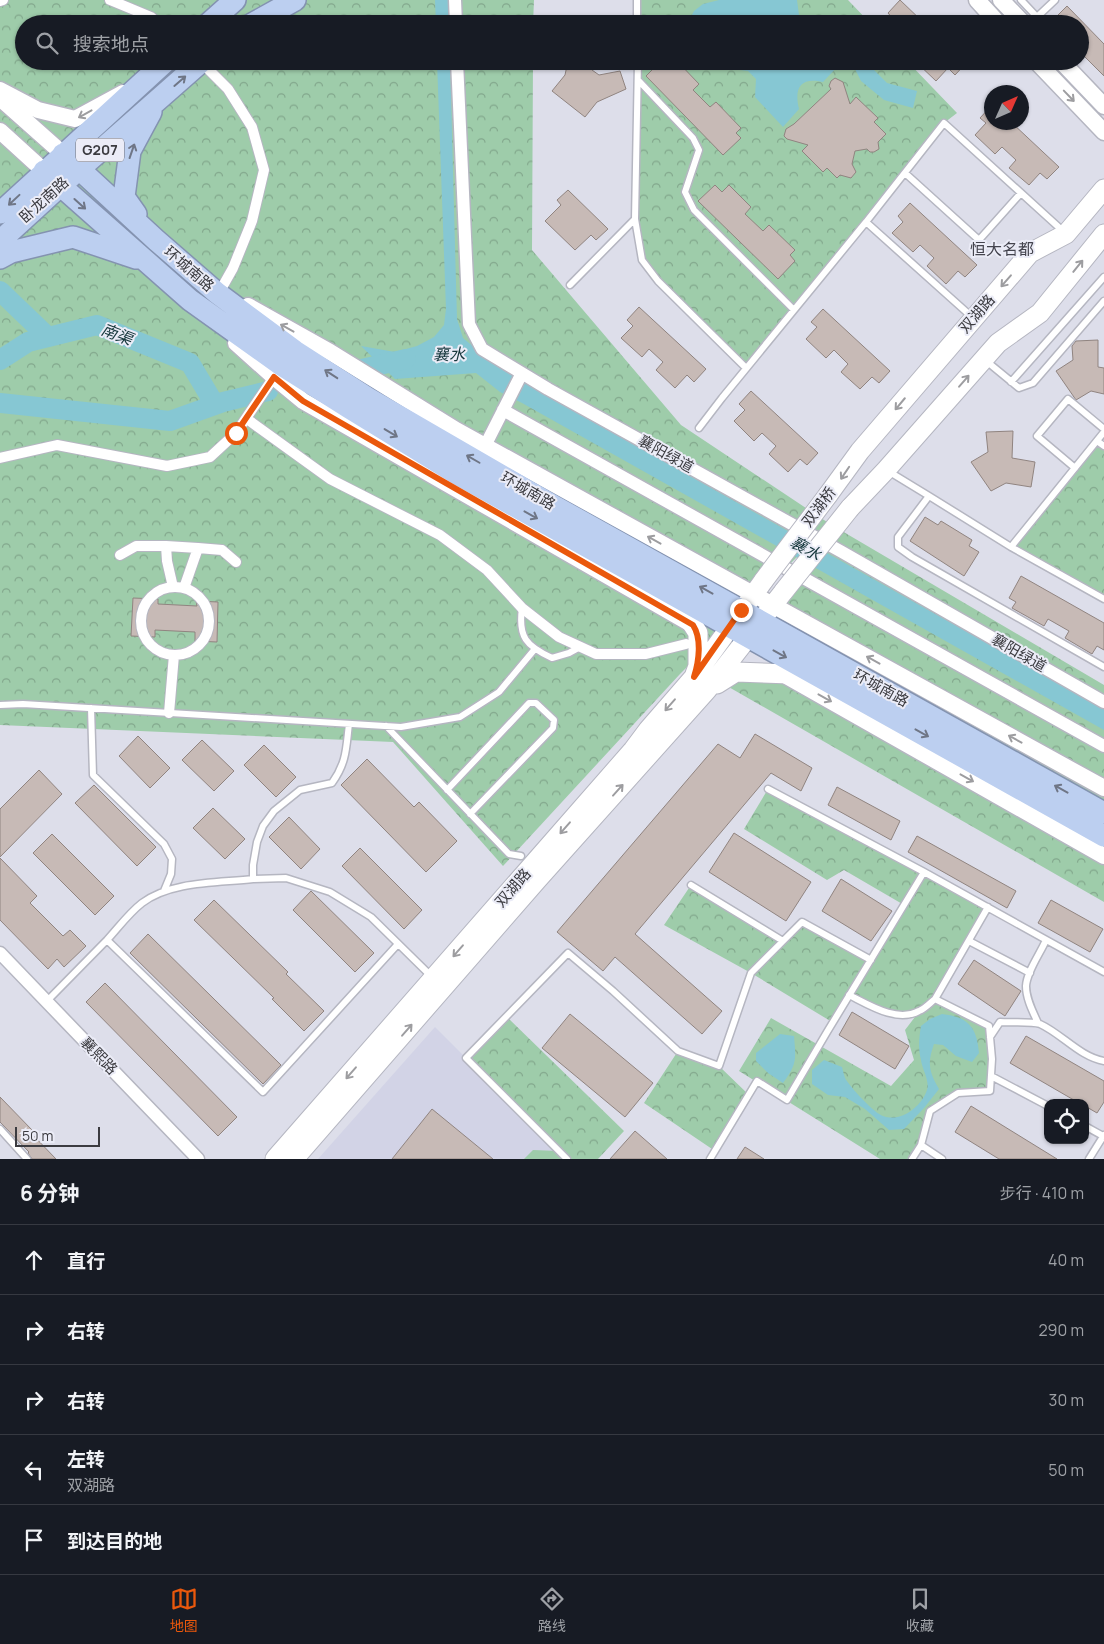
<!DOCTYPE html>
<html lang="zh">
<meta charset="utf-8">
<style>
body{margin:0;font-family:Manrope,"Noto Sans SC",sans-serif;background:#20242c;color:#f1f3f6}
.controls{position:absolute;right:15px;bottom:15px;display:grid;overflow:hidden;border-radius:10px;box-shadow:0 1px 4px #0004}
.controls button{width:45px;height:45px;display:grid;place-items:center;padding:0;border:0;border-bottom:1px solid #363941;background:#171b24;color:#f1f3f6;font:25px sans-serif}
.compass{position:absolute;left:984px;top:85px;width:45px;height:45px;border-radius:50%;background:#171b24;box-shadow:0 1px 4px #0004;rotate:45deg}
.scale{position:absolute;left:15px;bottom:12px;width:85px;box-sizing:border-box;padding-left:5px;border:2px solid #3b3b40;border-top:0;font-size:14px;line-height:18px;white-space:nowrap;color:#3b3b40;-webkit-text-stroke:4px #ebecf7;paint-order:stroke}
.stop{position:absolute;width:15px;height:15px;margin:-11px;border:4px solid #ea580c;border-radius:50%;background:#fff}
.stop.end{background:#ea580c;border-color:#fff;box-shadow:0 1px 5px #0008}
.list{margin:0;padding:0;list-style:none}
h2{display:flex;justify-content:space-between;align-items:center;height:65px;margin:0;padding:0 20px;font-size:21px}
h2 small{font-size:16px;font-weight:400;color:#9ea1a6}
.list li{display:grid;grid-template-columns:32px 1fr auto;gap:15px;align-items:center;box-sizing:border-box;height:70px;padding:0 20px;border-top:1px solid #363941}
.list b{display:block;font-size:19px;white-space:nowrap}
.list p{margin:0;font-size:16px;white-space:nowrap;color:#9ea1a6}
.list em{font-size:16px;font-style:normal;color:#9ea1a6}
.icon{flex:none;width:28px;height:28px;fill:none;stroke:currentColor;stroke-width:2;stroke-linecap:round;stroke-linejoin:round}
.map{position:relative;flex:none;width:1104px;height:1159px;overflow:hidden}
.search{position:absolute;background:#171b24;box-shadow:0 1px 4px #0004;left:15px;right:15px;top:15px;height:55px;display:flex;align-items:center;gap:12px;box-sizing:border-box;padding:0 18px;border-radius:28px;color:#9ea1a6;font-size:19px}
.sheet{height:415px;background:#171b24}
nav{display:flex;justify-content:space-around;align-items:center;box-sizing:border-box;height:70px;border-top:1px solid #363941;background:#171b24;font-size:14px;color:#9ea1a6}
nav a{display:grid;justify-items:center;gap:2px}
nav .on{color:#ea580c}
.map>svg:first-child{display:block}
.built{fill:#d2d3e6}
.park{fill:url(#park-crowns)}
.garden{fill:#9eccaa}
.water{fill:#86c7d3}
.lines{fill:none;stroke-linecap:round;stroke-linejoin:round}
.river{stroke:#86c7d3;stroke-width:20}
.building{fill:#c7bab6;stroke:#908480}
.service-casing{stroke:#b5b6c1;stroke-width:9}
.pedestrian-casing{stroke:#b5b6c1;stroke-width:12}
.minor-casing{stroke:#b5b6c1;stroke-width:15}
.tertiary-casing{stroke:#b5b6c1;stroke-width:19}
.secondary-casing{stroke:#b5b6c1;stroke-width:21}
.trunk-casing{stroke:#8493b0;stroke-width:24}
.service{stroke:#fff;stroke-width:6}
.pedestrian{stroke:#fff;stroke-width:10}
.minor{stroke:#fff;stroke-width:12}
.tertiary{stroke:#fff;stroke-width:16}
.secondary{stroke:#fff;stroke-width:19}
.trunk{stroke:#bccff0;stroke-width:21}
.secondary-bridge-casing{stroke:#b5b6c1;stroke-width:21;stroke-linecap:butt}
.secondary-bridge{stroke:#fff;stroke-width:19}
.oneway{stroke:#6f7686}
.oneway2{stroke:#9d9da0}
.route{stroke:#ea580c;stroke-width:6}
.labels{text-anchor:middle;stroke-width:4;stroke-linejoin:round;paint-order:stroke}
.shield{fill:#ebecf7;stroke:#707077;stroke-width:1}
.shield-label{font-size:14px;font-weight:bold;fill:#3b3b40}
.street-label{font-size:15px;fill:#3b3b40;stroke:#ebecf7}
.neighbourhood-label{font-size:16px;fill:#44444e;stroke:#ebecf7}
.water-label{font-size:16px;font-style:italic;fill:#16373c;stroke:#ebecf7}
</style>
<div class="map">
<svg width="1104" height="1159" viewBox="0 0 1104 1159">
<defs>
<pattern id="park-crowns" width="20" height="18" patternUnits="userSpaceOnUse" patternTransform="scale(1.25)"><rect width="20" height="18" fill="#9eccaa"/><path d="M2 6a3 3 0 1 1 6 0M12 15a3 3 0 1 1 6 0" fill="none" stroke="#82a78c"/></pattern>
</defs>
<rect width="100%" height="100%" fill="#dddeea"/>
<!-- built -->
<path class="built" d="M435,1027l132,132h-249z"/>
<!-- park -->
<path class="park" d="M0,0h534l-1,24h-509v37h509l-1,189 149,175 149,99 274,161v128l-344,-192 67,-94 -147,147 -177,192 -110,-124 -393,-17z
M637,0h211l23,24h-234z
M638,61h269l50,52 -13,10 -198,245 -104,-108 -7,-41z
M1097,441l7,5v153l-93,-52z
M819,675l285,161v66l-384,-220z
M768,789l220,118 -53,92 54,27 1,65 -32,2 -28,18 -9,34 -9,14h-32l-141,-88 32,-53 120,68 23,-26 -9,-30 13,-17 -20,2 -49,-20 -17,27 -81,-49 -87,-48 27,-40 92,55 19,-18 68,37 34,-54 -60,-35 -17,10 -83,-51z
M506,1016l118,115 -26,28h-31l-101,-101z
M678,1051l41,15 30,29 -34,56 -71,-48z"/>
<!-- garden -->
<path class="garden" d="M533,1150l26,1 8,8h-43z"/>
<!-- water -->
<path class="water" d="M435,0h13l1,24h-13z
M719,0h78l2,15 -3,4v5h-109l7,-13 9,-7z
M437,61h13l7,258 6,19 24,20 27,15 23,17 567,319v21l-582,-327 -22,-11 -24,-19 -81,6 -34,-33 34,6 22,-6 17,-9 10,-12 2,-16z
M718,61h147l22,22 30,8 -4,17 -29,-8 -23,-19 -6,-12 -6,-6 -11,3 -15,16c-23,-5 -29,6 -24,27l-16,18 -28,-30 1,-18 -8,-8 -15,-2z
M942,1014c27,3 35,14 37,39l-7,9 -16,-6 -13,-11 -9,-1c-7,19 -5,28 5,45l-15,19 -20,21 -15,1 -24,-21 -20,-12 -17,-2 -16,-11v-14l12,-10 18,7c1,4 2,8 3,11 4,8 30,36 38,38 18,7 39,-10 44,-26 3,-9 -5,-21 -6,-30 -3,-12 -2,-22 0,-34l9,-7z
M780,1034l14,2c2,24 3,28 -11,47l-15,-10 -12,-12v-8z"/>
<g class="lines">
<!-- river -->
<path class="river" d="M0,291l48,46
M0,360l28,-18 69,-17 93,38 25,42
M344,373l62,-14
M0,403l170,18 53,-19 45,-11"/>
</g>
<!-- building -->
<path class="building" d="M900,0l25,24h-36l4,-5 -5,-6z
M1067,6l37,38v32l-24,-24v-28h-31z
M568,61h23l1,9 7,5 21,-4 6,18 -29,13 -12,15 -33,-26 13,-16z
M661,61h3l6,7 7,-7 22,23 -6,6 17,17 6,-5 25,26 -5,5 5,5 -18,17 -77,-79z
M915,61h53l-13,14 -7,-7 -12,13z
M835,78l8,4 7,22 6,-7 22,21 -4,4 12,12 -8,8 1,7 -5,3h-4l-3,-3 -12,2 -3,13 4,8 -5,6 -11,-3 -3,3 -10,-10 -4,4 -21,-21 6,-6 -21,-6 -3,-3 2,-7 8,-5 37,-35 -2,-3 2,-5z
M992,105v17h19l48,45 -12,12 -7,-6 -11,12 -20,-17 7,-8 -14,-13 -7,7 -20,-19 11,-12 -6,-5z
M715,185l7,7 7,-7 22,22 -6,7 18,17 6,-6 26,25 -5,5 5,6 -17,18 -80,-78z
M568,190l40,39 -12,11 -5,-5 -16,15 -30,-29 16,-16 -4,-5z
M910,203l67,62 -12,12 -7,-6 -12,13 -19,-18 7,-8 -14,-13 -7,7 -21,-19 11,-11 -5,-6z
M639,307l67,62 -12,13 -7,-7 -12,13 -19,-18 7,-8 -14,-13 -7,8 -21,-19 12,-12 -6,-6z
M823,309l67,62 -11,12 -7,-6 -12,12 -19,-17 7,-8 -14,-14 -8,8 -20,-19 11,-12 -6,-5z
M1098,340v27l6,1v26l-13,-3 -15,9 -20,-29 17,-11 -1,-14 4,-5z
M751,391l67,62 -11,12 -7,-6 -12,13 -19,-18 7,-8 -14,-13 -8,8 -20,-20 11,-11 -6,-6z
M1013,431l-1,27 23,4 -4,25 -25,-4 -15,8 -20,-29 17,-10 -2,-20z
M925,517l13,8 3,-4 31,19 -3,6 10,6 -15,24 -54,-35z
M1021,576l83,47v27l-7,-4 -5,8 -27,-16 4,-7 -21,-12 -4,7 -32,-18 4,-6 -7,-4z
M133,598l25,1v5l39,2 -1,-5 22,1 -1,40 -22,-1v-9l-40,-2v7l-24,-1z
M755,734l57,34 -11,23 -30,-18 -136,161 87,77 -20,23 -87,-77 -12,14 -46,-39 161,-188 22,14z
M138,736l32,32 -20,20 -31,-32z
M202,740l32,31 -20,20 -32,-31z
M264,745l32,32 -20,20 -32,-32z
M367,759l47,48 5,-5 38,39 -31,31 -85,-87z
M39,770l23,24 -62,63v-48z
M94,785l62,62 -19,19 -62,-63z
M837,787l63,34 -9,19 -63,-35z
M213,808l32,31 -20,20 -32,-31z
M289,817l31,32 -19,20 -32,-32z
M734,833l77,49 -25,39 -77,-49z
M52,834l62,62 -19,19 -62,-62z
M917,836l99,55 -9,17 -99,-56z
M360,848l62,62 -18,19 -62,-63z
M0,858l37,38 -7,7 33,33 7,-6 16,16 -22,21 -7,-8 -9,10 -48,-49z
M841,879l51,32 -21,30 -49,-30z
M311,891l63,62 -19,19 -62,-62z
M214,900l74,72 -2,2 38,37 -20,20 -32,-32 2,-1 -80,-78z
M1051,900l52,29 -13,23 -52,-29z
M148,934l133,131 -18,19 -133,-131z
M974,960l47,31 -16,25 -47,-32z
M105,983l132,134 -19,19 -132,-134z
M852,1012l57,34 -14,23 -56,-34z
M570,1014l83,69 -28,34 -83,-69z
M1026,1036l78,45v21l-7,11 -12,-7v-3h-6l-69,-40z
M0,1097l32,33 -2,2 26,27h-24l-4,-6 1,-1 -29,-30z
M971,1106l86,53h-58l-44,-27z
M432,1109l61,50h-101z
M635,1131l32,28h-57z
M745,1147l19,12h-27z"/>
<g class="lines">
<defs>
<path id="service" d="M637,0v24
M1021,0l16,17 18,-17
M638,80l55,58 6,12 -14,42 9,18 100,100
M905,173l74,67 42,-47
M635,219l7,41 16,21 88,87
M570,285l65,-66 3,-158
M972,317l-106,-95 78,-99 120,109
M985,360l34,28 14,-5 71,-82
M1011,382l93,-105
M699,428l23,-30 144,-176
M1104,432l-93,115 93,52
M1097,441l7,5
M1075,468l-38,-32 31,-37 36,30
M888,471l41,25 -31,41v10l14,10 192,110
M929,496l82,51
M522,608c-4,29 4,38 30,50l17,-5 11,-6
M0,705l23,-1 378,23 59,-10 39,-25 35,-42
M91,708l2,67 71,69 8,15 -1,15 -7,17
M349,724c-3,24 -2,38 -17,59l-32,7 -26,21 -11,15 -6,16 -4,23v14l33,-1 44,14 41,25 61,60
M386,726l123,128 12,2
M768,789l156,83 180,100
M447,790l82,-87h7l18,17 -1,8 -83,86
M253,879c-35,4 -82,2 -111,24 -13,10 -24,25 -35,37l156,152 135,-148
M691,885l92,56
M969,941l61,32
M849,995c20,10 48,28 70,16 6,-2 11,-8 16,-12
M47,1001l60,-61
M1038,1023c-5,-11 -12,-24 -12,-37 1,-15 14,-32 20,-46
M990,1037l10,-15c10,1 31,-1 40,2 22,10 40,33 64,37
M991,1076l57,30
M1085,1126l18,10
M0,1129l27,30
M921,1145l21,14
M567,1159l-101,-101 102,-105 45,38 65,60 41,15 32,-93 51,-51 69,38
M710,1159l47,-78 30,19 40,-68 97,-160
M912,1159l9,-14 9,-34 28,-18 32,-2 2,-32 -3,-33 -54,-27 53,-92
M1089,1159l15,-24"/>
<path id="pedestrian" d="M110,0l41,17 8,7
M0,1l3,-1
M200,61l28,28 24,38 12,43 -12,51 -19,47 -13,23
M247,419l83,60 110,56 47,35 35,38 37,29 37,17h50l40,-10
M0,458l57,-13 110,21 43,-9 26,-24 38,-56
M166,546l32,2
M120,555l16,-9h30l1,15 6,26
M141 621a34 34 0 1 1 68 0a34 34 0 1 1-68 0Z
M184,588l14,-40 24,2 14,12
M169,713l5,-58"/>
<path id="minor" d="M455,0l1,24
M457,61l12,263 13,25 66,40 294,163 262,150
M503,410l601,336
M485,446l37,-73
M0,953l198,206"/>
<path id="tertiary" d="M977,0l22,24
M1001,0l23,24
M1036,61l68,71
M1061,61l43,45
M0,90l38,20 37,9 48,-26
M0,98l63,56
M0,131l44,40
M248,306l82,46 126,78 648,358
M236,343l38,34 29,24 390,224
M783,674l321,182"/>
<path id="secondary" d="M828,495l32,-44 170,-198 36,-19 38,-45
M850,508l36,-38 112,-127 42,-30 64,-79
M673,594l25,39v33l-3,8
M717,684l19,-12 83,3
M275,1159l358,-409 15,-20 46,-53 70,-97
M294,1159l243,-279 170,-190 77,-99"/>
<path id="trunk" d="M208,24l27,-24
M252,24l43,-24
M63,154l93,86 61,53 78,58 73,47 188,109 548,306
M44,171l146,129 91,65 68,43 108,66 647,362
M0,213l166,-152
M136,214l-12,-17 6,-46 21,-39
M0,241l60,-55 142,-125
M0,258l11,-6 62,-15 63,21"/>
</defs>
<!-- service casing -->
<use href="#service" class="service-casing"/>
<!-- pedestrian casing -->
<use href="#pedestrian" class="pedestrian-casing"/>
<!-- minor casing -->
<use href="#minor" class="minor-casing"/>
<!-- tertiary casing -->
<use href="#tertiary" class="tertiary-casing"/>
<!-- secondary casing -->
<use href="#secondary" class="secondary-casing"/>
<!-- trunk casing -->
<use href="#trunk" class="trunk-casing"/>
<!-- service -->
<use href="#service" class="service"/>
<!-- pedestrian -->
<use href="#pedestrian" class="pedestrian"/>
<!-- minor -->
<use href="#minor" class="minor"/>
<!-- tertiary -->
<use href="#tertiary" class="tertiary"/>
<!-- secondary -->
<use href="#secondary" class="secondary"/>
<!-- trunk -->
<use href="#trunk" class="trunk"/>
<defs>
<path id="secondary-bridge" d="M764,580l64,-85
M784,591l66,-83"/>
</defs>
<!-- secondary-bridge casing -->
<use href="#secondary-bridge" class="secondary-bridge-casing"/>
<!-- secondary-bridge -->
<use href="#secondary-bridge" class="secondary-bridge"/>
</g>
<!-- one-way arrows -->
<defs><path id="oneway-shaft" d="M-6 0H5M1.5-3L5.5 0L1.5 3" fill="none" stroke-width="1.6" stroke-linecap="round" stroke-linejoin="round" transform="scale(1.25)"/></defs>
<g class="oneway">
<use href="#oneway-shaft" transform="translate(180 81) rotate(-41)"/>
<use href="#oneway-shaft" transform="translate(132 151) rotate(-71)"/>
<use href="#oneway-shaft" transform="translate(14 200) rotate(137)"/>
<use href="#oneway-shaft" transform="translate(80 204) rotate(42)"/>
<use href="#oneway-shaft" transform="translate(331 374) rotate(-147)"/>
<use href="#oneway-shaft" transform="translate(391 433) rotate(31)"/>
<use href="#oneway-shaft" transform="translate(473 459) rotate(-150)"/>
<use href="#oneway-shaft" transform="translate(531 515) rotate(29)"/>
<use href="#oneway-shaft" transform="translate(706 590) rotate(-151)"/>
<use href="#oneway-shaft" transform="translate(780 654) rotate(29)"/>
<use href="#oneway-shaft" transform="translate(922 733) rotate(29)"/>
<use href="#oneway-shaft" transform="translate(1061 789) rotate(-151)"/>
</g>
<g class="oneway2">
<use href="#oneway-shaft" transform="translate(1069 96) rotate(46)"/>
<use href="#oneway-shaft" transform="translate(85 114) rotate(151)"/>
<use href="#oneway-shaft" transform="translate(1078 266) rotate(-51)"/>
<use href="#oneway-shaft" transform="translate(1006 281) rotate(131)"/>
<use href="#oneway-shaft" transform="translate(287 328) rotate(-151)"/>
<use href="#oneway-shaft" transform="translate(964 381) rotate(-49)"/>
<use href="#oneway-shaft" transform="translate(900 404) rotate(130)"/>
<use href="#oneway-shaft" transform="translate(845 473) rotate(124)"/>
<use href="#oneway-shaft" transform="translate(654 540) rotate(-151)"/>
<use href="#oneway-shaft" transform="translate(873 660) rotate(-151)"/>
<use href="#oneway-shaft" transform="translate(825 698) rotate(29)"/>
<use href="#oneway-shaft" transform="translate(670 705) rotate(131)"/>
<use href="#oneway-shaft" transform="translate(1015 739) rotate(-151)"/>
<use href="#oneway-shaft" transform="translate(967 778) rotate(29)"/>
<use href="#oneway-shaft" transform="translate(618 790) rotate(-48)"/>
<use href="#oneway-shaft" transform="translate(565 828) rotate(131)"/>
<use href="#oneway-shaft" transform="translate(458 951) rotate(131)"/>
<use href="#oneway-shaft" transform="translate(407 1030) rotate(-49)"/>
<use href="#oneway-shaft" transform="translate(351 1073) rotate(131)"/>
</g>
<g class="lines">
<!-- route -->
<path class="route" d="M236,433l38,-56 29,24 390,224c9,14 6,36 1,52l47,-67"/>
</g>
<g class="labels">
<!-- shield labels -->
<rect class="shield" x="76" y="138.5" width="48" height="23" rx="4"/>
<g class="shield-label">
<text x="100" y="155">G207</text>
</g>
<!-- street labels -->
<g class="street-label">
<text transform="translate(44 200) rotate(-42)" y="5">卧龙南路</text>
<text transform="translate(189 269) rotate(41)" y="5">环城南路</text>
<text transform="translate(977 314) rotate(-49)" y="5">双湖路</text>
<text transform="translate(666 454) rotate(29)" y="5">襄阳绿道</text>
<text transform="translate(528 491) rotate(30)" y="5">环城南路</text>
<text transform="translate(819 507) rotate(-53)" y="5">双湖桥</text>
<text transform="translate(1019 653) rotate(30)" y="5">襄阳绿道</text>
<text transform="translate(881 688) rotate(29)" y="5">环城南路</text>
<text transform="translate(513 888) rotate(-49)" y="5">双湖路</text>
<text transform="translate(99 1056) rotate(46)" y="5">襄熙路</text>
</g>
<!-- neighbourhood labels -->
<g class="neighbourhood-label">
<text x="1002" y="255">恒大名都</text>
</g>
<!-- water labels -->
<g class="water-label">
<text transform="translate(117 334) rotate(21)" y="6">南渠</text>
<text x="449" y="360">襄水</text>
<text transform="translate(806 548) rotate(29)" y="6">襄水</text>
</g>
</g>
</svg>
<div class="controls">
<button><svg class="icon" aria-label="locate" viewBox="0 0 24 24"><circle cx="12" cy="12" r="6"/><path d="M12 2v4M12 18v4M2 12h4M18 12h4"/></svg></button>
</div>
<svg class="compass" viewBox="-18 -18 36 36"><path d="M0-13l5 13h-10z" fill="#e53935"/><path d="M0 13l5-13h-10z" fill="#9ea1a6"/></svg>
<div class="scale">50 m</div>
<div class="stop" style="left:236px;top:433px"></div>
<div class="stop end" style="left:741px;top:610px"></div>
<div class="search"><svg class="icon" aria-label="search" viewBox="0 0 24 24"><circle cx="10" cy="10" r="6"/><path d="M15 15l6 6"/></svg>搜索地点</div>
</div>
<section class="sheet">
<h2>6 分钟<small>步行 · 410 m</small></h2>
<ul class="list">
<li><svg class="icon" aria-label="ahead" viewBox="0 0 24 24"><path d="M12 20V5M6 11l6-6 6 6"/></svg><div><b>直行</b></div><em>40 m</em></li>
<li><svg class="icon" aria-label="right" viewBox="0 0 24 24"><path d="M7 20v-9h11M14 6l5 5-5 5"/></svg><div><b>右转</b></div><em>290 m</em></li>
<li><svg class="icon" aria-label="right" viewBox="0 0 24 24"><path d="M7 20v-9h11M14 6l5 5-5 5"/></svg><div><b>右转</b></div><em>30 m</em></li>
<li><svg class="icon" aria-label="left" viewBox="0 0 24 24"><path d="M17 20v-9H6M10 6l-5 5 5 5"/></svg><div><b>左转</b><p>双湖路</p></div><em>50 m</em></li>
<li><svg class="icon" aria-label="arrive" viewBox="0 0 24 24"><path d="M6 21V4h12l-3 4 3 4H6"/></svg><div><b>到达目的地</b></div></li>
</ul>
</section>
<nav>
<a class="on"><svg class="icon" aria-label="map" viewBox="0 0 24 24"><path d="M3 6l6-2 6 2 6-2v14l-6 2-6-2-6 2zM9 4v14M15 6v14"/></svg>地图</a>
<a><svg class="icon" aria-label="directions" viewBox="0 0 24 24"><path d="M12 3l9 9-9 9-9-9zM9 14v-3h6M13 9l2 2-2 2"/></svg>路线</a>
<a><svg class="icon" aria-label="saved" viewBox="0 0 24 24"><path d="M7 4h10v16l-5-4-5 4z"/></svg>收藏</a>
</nav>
